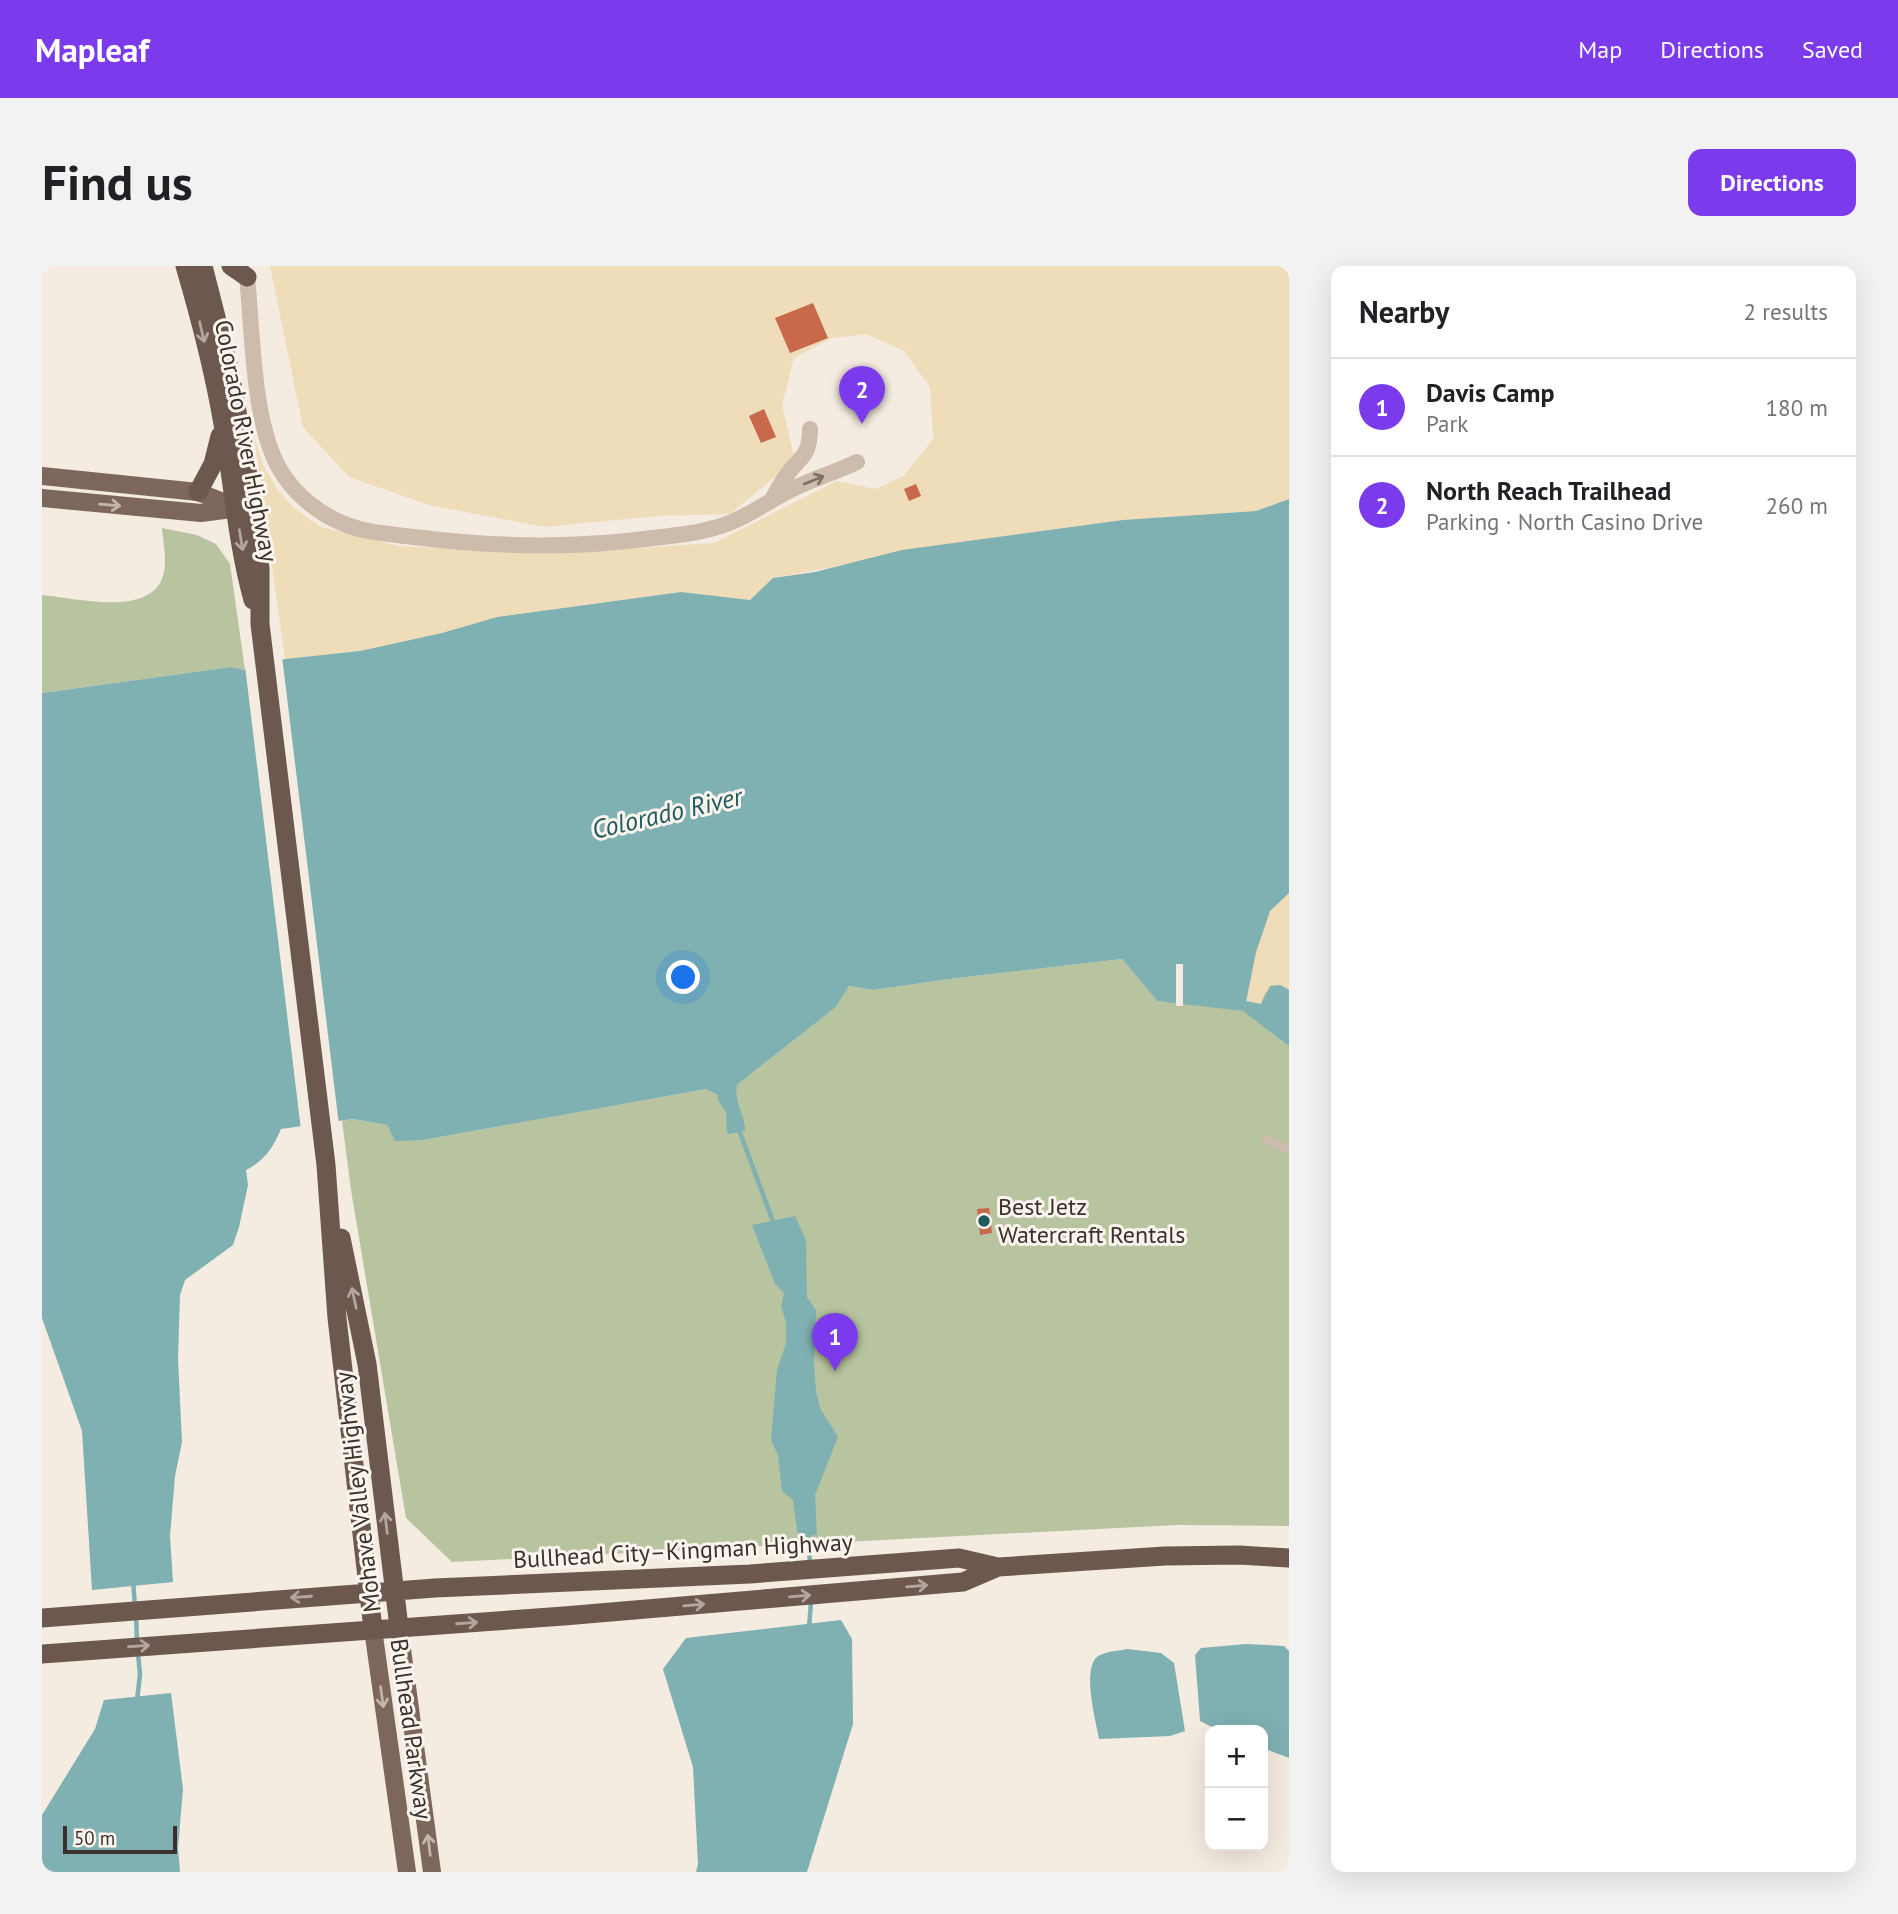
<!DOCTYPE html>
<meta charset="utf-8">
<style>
body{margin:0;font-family:"PT Sans",sans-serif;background:#f2f2f2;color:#202124}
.controls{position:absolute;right:21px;bottom:21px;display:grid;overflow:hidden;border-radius:14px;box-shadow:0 7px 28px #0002}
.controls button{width:63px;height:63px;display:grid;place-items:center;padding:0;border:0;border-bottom:2px solid #e0e0e0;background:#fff;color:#202124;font:35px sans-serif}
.scale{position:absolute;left:21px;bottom:18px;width:114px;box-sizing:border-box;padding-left:7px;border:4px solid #3b302b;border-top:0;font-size:19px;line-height:24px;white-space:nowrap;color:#3b302b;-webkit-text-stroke:5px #fbf5ee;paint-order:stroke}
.you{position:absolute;left:642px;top:712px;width:24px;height:24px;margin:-18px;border:5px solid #fff;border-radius:50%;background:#1a73e8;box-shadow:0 0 0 10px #1a73e833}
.badge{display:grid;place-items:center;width:46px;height:46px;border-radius:50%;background:#7c3aed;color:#fff;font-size:23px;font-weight:700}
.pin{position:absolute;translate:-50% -58px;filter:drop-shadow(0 2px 4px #0008)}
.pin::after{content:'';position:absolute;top:37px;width:24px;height:21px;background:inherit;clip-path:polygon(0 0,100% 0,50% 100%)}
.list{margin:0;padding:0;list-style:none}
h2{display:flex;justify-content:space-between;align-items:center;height:91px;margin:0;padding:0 28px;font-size:30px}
h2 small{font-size:23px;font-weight:400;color:#757577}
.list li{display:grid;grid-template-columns:46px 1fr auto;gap:21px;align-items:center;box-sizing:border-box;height:98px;padding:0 28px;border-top:2px solid #e0e0e0}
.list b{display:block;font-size:26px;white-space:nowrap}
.list p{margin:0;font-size:23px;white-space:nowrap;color:#757577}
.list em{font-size:23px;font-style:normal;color:#757577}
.map{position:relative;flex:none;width:1247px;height:1606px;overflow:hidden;border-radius:14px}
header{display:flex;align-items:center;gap:42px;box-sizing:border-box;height:98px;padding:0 35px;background:#7c3aed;color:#fff}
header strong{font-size:33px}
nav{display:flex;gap:38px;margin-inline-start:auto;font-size:24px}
.intro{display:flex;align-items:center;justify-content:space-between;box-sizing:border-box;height:168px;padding:0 42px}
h1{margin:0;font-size:49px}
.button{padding:18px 32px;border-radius:14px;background:#7c3aed;color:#fff;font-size:24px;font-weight:700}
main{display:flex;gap:42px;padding:0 42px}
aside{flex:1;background:#fff;border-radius:14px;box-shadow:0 7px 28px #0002}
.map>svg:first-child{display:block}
.green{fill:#b8c4a0}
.sand{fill:#efdcb8}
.water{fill:#7fb0b2}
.pier{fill:#f4ebe1}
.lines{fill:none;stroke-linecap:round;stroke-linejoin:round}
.stream{stroke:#7fb0b2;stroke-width:4.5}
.building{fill:#c8694b}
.service{stroke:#cdbbac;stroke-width:8}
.minor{stroke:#cdbbac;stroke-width:16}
.primary{stroke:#7d675c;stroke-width:18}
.trunk{stroke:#6c584f;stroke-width:19}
.oneway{stroke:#b4a69e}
.oneway2{stroke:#7d6f65}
.oneway3{stroke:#c2b5ac}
.poi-dot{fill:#1f5a5e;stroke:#fbf5ee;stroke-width:2.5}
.labels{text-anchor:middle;stroke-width:6;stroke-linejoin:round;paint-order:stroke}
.street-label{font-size:24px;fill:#3b302b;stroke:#fbf5ee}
.poi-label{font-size:24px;fill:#3b302b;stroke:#fbf5ee;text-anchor:start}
.water-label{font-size:26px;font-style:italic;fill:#1f5a5e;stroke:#fbf5ee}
</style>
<header>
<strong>Mapleaf</strong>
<nav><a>Map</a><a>Directions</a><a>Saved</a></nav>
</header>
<div class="intro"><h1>Find us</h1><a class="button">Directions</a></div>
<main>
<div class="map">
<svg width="1247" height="1606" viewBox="0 0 1247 1606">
<rect width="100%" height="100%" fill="#f4ebe1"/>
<!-- green -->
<path class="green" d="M120,262l35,7 19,9 14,20 15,106 -14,-3 -189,26v-98c34,3 113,24 122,-23 3,-14 -1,-30 -2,-44z
M1247,627v633l-112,-1 -725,37 -46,-44 -55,-328 -9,-69 11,-2 34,6 8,15h27l284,-51 32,15 -3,-7 2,-12 99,-78 13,-21 24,4 84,-12 165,-19 35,42 26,2z"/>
<!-- sand -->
<path class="sand" d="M228,0h1019v233l-33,12 -133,9 -144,20 -206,38 -23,22 -69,-8 -184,25 -55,16 -82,18 -75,8 -31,-224 9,30 14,24 17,19 27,19 78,19 145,8 170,-11 123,-62 38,8 29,-13 29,-37 -3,-52 -26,-36 -38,-17 -34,4 -38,20 -12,48 13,54 -65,54 -73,2 -113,11 -115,-22 -80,-28 -46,-50z
M1247,627v97l-9,-5 -15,8 -4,11 -15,-2 10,-50 14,-41z"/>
<!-- water -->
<path class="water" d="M1247,233v394l-19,18 -14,41 -10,49 15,3 9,-18 10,-1 9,5v56l-46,-35 -86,-10 -35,-42 -165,19 -84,12 -24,-4 -13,21 -99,78c-3,21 8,27 8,46l-16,3 -2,-1 -1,-21 -8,-12v-5l-12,-6 -283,51 -28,1 -8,-16 -34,-6 -72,10c-8,19 -17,32 -35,41l2,15 -9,42 -6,18 -48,35 -5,15 -2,64 4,83 -7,34 -5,60 3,46 -81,8 -10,-159 -40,-113v-625l189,-26 14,3 20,-8 20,-3 75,-8 82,-18 55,-16 184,-25 69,8 23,-22 42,-6 87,-22 221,-30 133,-9z
M753,950l11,24 1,57 9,13 -2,53 2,28 4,17 18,29 -23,58 2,40 -19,2 -5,-37 -11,-9 -4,-36 -7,-15 6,-70 9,-27v-21l-5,-15 3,-14 -9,-9 -23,-59z
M799,1354l11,19 1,85 -46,148h-111l2,-8 -5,-97 -30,-98 23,-31z
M1204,1378l38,2 5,5v107l-26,-10v-18h-45l-18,-9 -5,-66 6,-7z
M1085,1383l34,4 13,10 11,68 -15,5 -71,3c-3,-18 -19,-75 1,-84 8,-4 19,-4 27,-6z
M129,1427l12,96 -5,59 2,24h-138v-57l53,-86 9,-29z"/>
<!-- pier -->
<path class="pier" d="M240,390l57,469 -38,5 -56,-464 19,-7z
M1134,698h7v42h-7z"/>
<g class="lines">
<!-- stream -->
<path class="stream" d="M697,864l35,94
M766,1266l2,33
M91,1314l2,26
M94,1349l1,26
M767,1362l2,-26
M95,1435l3,-27 -2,-20"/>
</g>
<!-- building -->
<path class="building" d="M771,37l15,35 -38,15 -15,-35z
M722,143l12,28 -15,6 -12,-27z
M874,218l5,12 -12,5 -5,-12z
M947,942l3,25 -12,2 -3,-26z"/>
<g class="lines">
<!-- service -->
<path class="service" d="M1224,874l23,9"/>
<!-- minor -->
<path class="minor" d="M205,11c6,56 5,149 35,196 14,22 36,40 60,50 23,10 48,11 72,14 79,10 159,12 238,1 20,-2 42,-4 62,-10 31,-8 56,-29 85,-42 20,-9 39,-15 58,-24
M729,235c5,-8 9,-17 15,-25 15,-21 23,-17 24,-47"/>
<!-- primary -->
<path class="primary" d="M0,210l156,16 38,15
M0,232l159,15 46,-6
M357,1361l33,245
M331,1363l34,243"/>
<!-- trunk -->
<path class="trunk" d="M143,0c15,51 29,105 38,158 10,58 14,118 30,176
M161,0l25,98 17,90 15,114v56l66,541 11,153 36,311
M189,0l16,11
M156,226l15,-28 7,-28
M299,972l26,126 32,263
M0,1352l393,-30 315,-14 209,-16 39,9 167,-11 74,-1 50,3
M0,1388l522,-38 399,-34 35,-15"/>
</g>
<!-- one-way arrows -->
<defs><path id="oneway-shaft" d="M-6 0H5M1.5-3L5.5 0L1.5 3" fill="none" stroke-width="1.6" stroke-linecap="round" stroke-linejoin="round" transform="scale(1.75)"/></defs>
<g class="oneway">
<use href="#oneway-shaft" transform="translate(160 66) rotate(77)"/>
<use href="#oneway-shaft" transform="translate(199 274) rotate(81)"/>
<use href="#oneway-shaft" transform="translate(312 1032) rotate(-102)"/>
<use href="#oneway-shaft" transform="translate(344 1257) rotate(-97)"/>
<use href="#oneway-shaft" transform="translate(875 1320) rotate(-5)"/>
<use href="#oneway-shaft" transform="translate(758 1330) rotate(-5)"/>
<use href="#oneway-shaft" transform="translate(259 1331) rotate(176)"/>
<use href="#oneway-shaft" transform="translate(652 1339) rotate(-5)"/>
<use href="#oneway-shaft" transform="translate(425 1357) rotate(-4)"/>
<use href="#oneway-shaft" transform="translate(97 1380) rotate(-4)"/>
</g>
<use class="oneway2" href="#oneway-shaft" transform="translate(772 214) rotate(-22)"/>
<g class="oneway3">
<use href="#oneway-shaft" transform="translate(68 239) rotate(5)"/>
<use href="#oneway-shaft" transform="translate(340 1431) rotate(82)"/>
<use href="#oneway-shaft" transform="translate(387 1579) rotate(-97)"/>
</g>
<!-- markers -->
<circle class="poi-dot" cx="942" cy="955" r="7"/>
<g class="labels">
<!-- street labels -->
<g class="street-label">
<text transform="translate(204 175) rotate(79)" y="8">Colorado River Highway</text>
<text transform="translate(316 1226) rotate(-97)" y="8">Mohave Valley Highway</text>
<text transform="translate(641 1285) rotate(-3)" y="8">Bullhead City–Kingman Highway</text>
<text transform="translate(369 1463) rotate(82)" y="8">Bullhead Parkway</text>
</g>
<!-- poi labels -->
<g class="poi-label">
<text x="956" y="949">Best Jetz<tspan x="956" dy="28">Watercraft Rentals</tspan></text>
</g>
<!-- water labels -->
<g class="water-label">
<text transform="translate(625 547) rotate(-13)" y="9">Colorado River</text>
</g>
</g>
</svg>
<div class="controls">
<button>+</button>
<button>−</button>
</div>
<div class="scale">50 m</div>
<div class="you"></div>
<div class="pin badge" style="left:793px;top:1105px">1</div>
<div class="pin badge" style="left:820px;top:158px">2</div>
</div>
<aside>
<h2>Nearby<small>2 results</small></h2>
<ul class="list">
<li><span class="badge">1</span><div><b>Davis Camp</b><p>Park</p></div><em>180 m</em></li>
<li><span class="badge">2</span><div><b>North Reach Trailhead</b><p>Parking · North Casino Drive</p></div><em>260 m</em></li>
</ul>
</aside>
</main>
